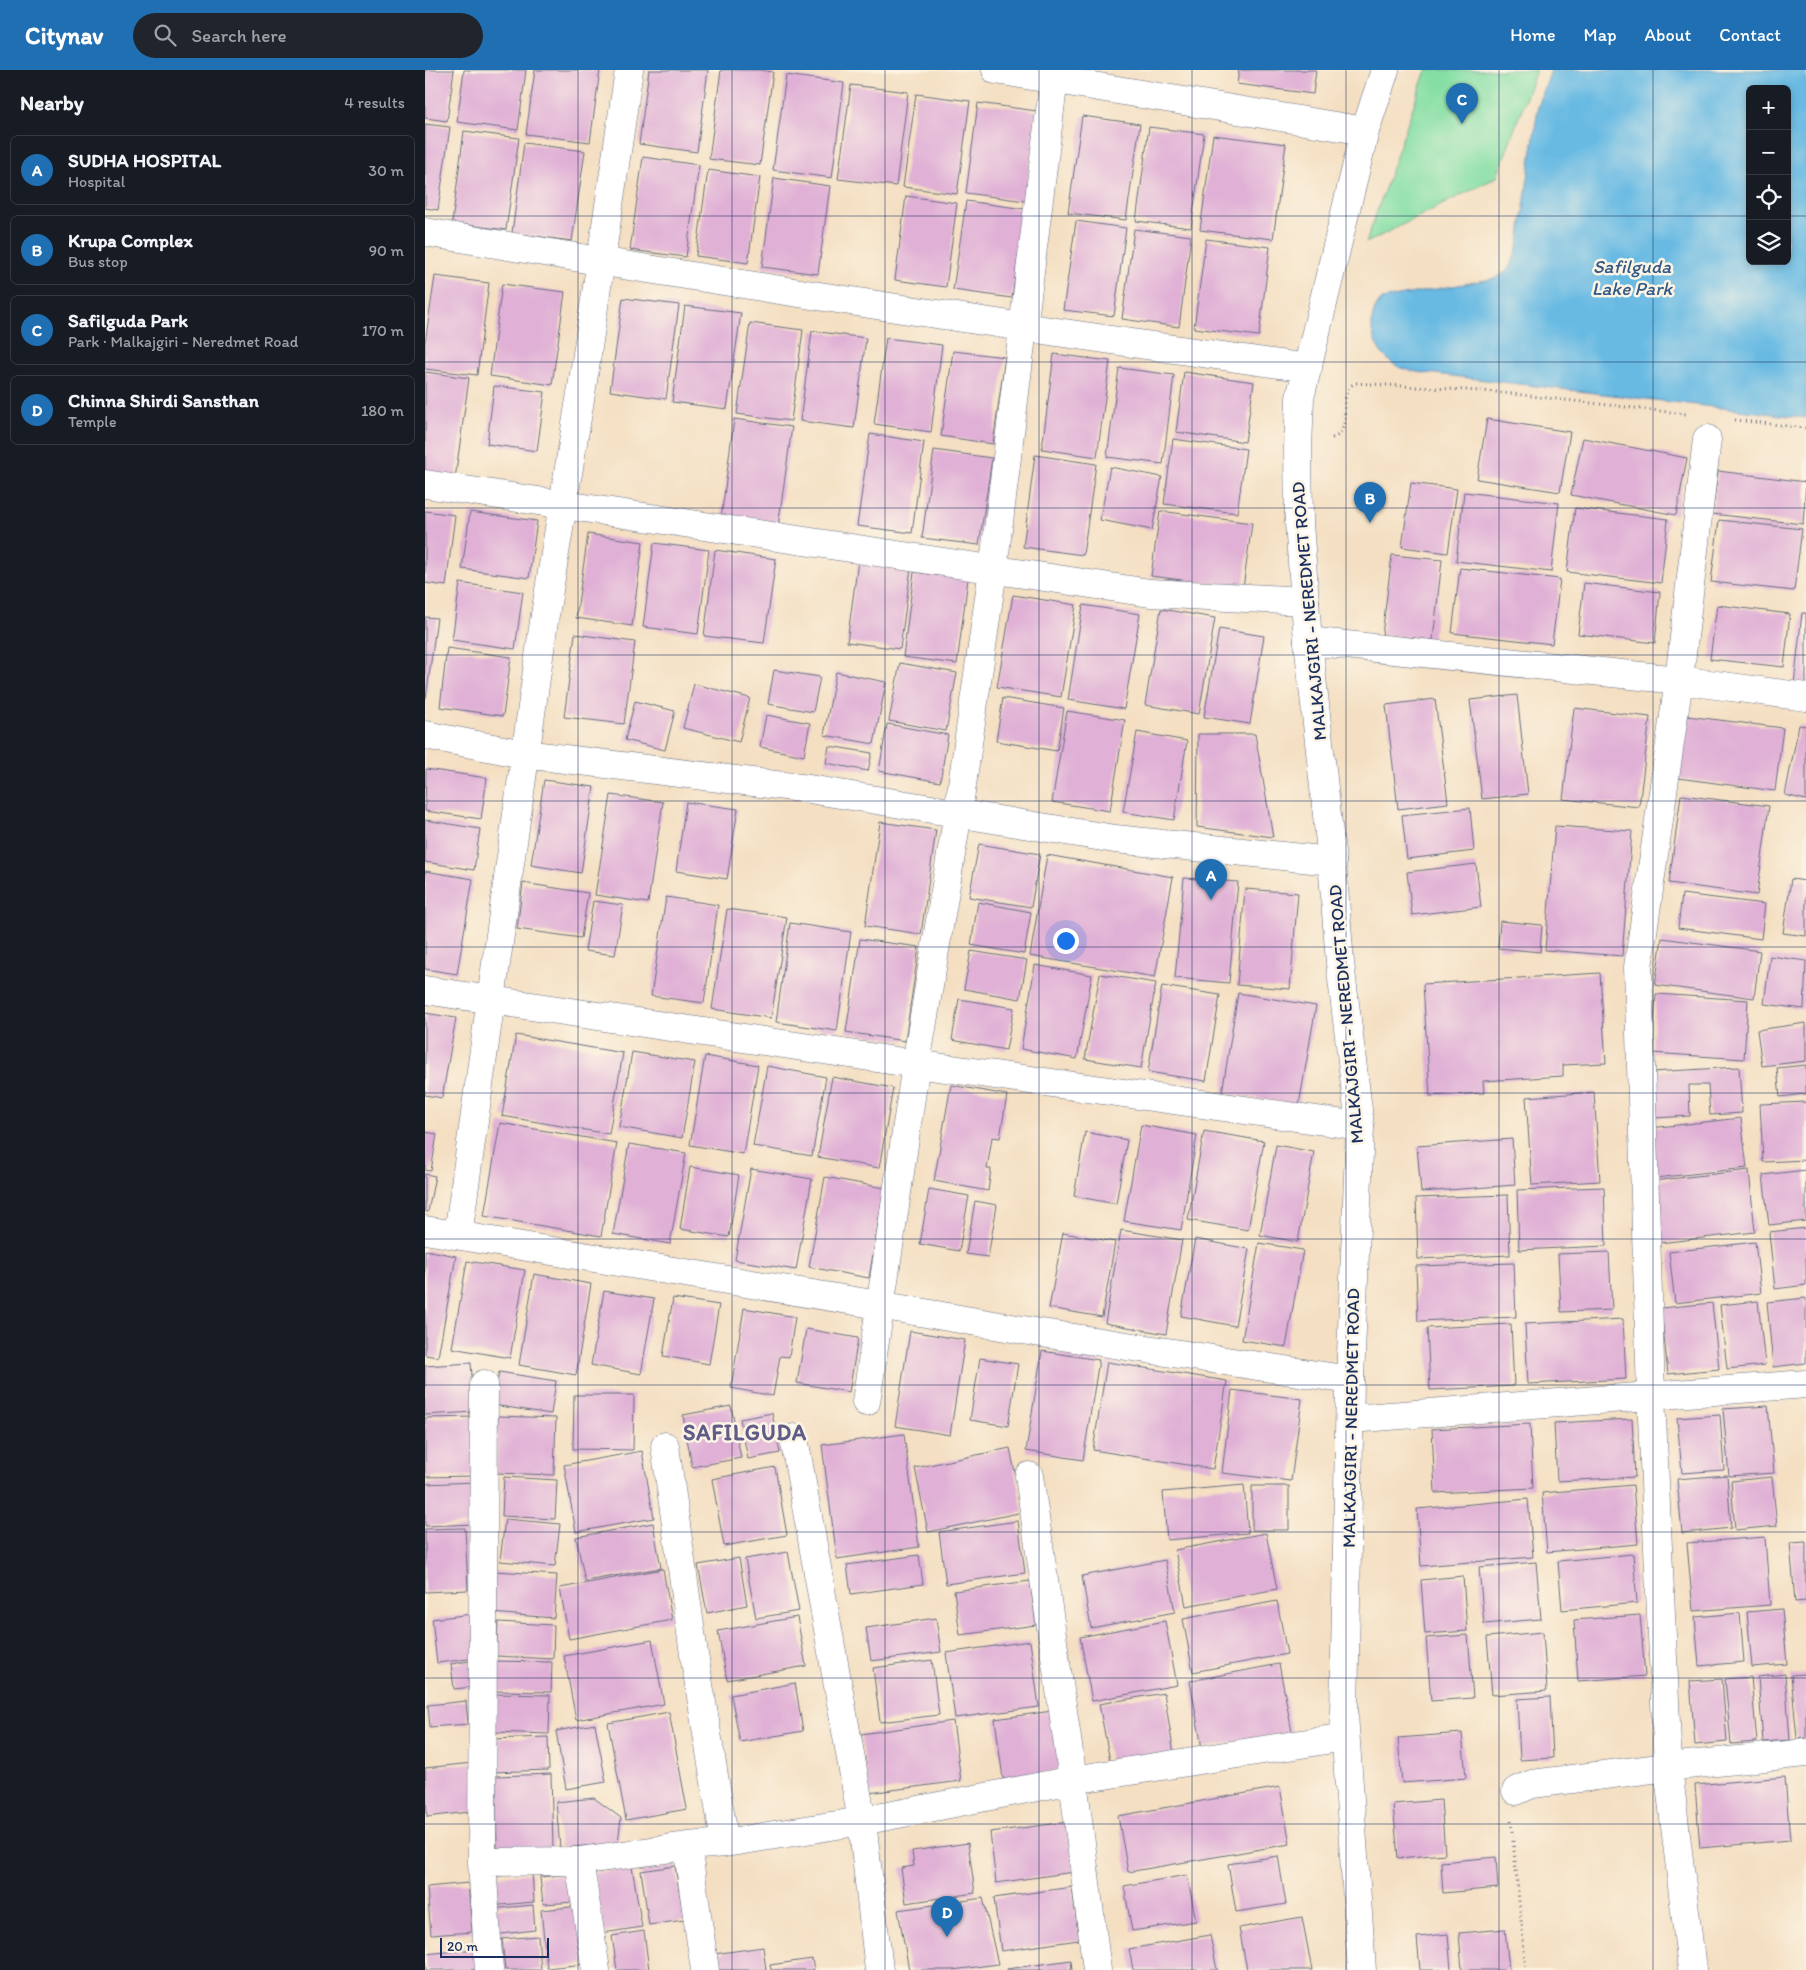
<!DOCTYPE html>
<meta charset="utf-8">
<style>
body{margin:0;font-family:Itim,sans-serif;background:#20242c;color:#f1f3f6}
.controls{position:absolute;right:15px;top:15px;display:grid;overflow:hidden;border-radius:8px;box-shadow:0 2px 8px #0003}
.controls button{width:45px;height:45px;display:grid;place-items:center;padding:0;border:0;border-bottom:1px solid #363941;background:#171b24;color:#f1f3f6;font:25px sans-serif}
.scale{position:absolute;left:15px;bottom:12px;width:109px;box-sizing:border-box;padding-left:5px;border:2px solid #1b2f5e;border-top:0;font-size:14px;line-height:18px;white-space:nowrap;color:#1b2f5e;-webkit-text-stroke:4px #fcf5e5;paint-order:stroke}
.you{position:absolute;left:640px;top:870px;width:18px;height:18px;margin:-12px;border:4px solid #fff;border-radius:50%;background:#1a73e8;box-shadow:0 0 0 8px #1a73e833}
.badge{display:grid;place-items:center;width:32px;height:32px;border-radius:50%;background:#1f6fb2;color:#fff;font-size:16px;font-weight:700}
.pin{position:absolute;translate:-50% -41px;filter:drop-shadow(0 1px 2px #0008)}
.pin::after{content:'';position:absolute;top:26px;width:18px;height:15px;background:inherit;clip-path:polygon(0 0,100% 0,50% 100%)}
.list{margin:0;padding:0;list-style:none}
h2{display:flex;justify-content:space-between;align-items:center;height:65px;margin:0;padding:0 20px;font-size:21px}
h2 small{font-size:16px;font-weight:400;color:#9ea1a6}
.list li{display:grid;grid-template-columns:32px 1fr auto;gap:15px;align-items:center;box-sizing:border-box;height:70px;margin:0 10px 10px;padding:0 10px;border:1px solid #363941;border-radius:8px}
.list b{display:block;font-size:19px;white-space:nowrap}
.list p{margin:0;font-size:16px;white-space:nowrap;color:#9ea1a6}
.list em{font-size:16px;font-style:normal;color:#9ea1a6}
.icon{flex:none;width:28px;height:28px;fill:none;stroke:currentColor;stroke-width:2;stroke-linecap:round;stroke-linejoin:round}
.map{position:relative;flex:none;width:1381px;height:1900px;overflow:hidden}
header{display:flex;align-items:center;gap:30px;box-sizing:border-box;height:70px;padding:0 25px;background:#1f6fb2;color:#fff}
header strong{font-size:24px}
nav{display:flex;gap:28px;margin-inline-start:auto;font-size:18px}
.search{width:350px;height:45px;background:#20242c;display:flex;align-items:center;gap:12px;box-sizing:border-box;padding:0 18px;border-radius:28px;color:#9ea1a6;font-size:19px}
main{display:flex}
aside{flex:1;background:#171b24}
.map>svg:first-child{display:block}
.green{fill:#85dfa5;stroke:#508782}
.water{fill:#68bae3;stroke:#4274a0;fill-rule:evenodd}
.building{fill:#e0b0d6}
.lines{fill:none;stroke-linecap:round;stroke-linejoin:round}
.street-casing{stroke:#676d81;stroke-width:29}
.secondary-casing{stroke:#676d81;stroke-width:29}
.path{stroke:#676d81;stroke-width:3;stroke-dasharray:1 4;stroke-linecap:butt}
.street{stroke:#fff;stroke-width:28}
.secondary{stroke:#fff;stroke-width:28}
.grid{fill:none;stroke:#1b2f5e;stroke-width:1;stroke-opacity:0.55}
.labels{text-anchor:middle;stroke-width:5;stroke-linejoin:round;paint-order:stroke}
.street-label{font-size:18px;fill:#1b2f5e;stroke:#fcf5e5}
.water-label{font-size:19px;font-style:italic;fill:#325986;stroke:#fcf5e5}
.district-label{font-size:22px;font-weight:bold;letter-spacing:1px;fill:#605c88;stroke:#fcf5e5}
</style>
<header>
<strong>Citynav</strong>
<div class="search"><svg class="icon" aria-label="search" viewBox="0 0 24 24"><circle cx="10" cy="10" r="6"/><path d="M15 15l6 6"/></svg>Search here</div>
<nav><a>Home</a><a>Map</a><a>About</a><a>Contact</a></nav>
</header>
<main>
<aside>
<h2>Nearby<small>4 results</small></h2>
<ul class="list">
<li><span class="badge">A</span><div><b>SUDHA HOSPITAL</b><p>Hospital</p></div><em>30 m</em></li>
<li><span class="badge">B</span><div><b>Krupa Complex</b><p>Bus stop</p></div><em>90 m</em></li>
<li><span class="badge">C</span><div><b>Safilguda Park</b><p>Park · Malkajgiri - Neredmet Road</p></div><em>170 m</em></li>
<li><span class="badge">D</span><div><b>Chinna Shirdi Sansthan</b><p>Temple</p></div><em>180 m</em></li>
</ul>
</aside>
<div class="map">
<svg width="1381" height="1900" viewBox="0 0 1381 1900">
<rect width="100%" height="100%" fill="#fcf5e5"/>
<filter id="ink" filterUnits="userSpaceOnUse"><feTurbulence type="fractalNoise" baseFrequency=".02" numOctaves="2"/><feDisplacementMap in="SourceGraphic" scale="10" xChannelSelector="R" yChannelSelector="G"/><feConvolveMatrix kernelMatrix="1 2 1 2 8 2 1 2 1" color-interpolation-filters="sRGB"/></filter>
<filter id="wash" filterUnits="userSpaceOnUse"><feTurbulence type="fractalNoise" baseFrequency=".0096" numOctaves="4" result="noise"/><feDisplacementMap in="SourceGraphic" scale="20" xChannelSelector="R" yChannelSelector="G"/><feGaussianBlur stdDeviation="1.12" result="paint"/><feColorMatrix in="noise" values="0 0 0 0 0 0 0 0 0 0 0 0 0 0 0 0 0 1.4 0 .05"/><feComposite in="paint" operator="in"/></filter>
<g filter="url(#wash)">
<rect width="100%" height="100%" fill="#f4dfc2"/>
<!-- green -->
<path class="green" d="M1001,0h110l-39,107 -131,66z"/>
<!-- water -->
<path class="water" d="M1126,0h255v348l-363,-43c-13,-2 -27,-2 -39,-6 -28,-9 -44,-47 -22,-70l115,-21 14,-11 8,-25 19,-135zM1325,19h37v172h-37z"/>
<g id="blocks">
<!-- building -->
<path class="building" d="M0,0h29l-7,51 -22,-3z
M39,0h62l-8,60 -61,-8z
M110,0h65l-10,72 -64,-8z
M224,0h59l-11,82 -58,-8z
M296,0h38l14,2 -13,93 -51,-6z
M814,0h77l-3,24 -76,-10z
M361,5l58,8 -12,95 -59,-8z
M426,15l57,7 -12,94 -58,-7z
M491,24l54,7 -13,93 -54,-7z
M553,33l59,8 -12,90 -59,-8z
M657,46l58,8 -14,96 -58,-7z
M0,54l25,3 -12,83 -13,-2z
M724,57l55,7 -13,94 -55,-7z
M39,61l55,7 -13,92 -54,-7z
M788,65l73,9 -13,95 -73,-9z
M99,73l61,8 -13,90 -60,-8z
M218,87l56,8 -13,92 -56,-7z
M283,100l52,7 -12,86 -52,-7z
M349,108l56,8 -12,88 -56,-7z
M481,126l51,7 -11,84 -51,-7z
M541,131l59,8 -13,89 -59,-8z
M651,151l50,7 -12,88 -51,-6z
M709,159l57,7 -12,91 -57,-8z
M781,169l64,8 -11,89 -65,-8z
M10,206l54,7 -12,92 -52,-6v-26z
M77,214l63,8 -13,93 -62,-9z
M198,228l56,7 -13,94 -56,-8z
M260,236l56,7 -14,96 -55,-7z
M325,253l53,7 -12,91 -54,-7z
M387,261l54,7 -12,90 -54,-7z
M461,268l56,7 -11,87 -57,-8z
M528,281l52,6 -12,87 -52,-8z
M629,284l56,7 -13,96 -55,-8z
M694,298l55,7 -11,89 -56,-7z
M0,302l44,6 -14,101 -30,-4z
M759,302l70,10 -9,60 -69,-10z
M69,316l51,6 -8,59 -50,-7z
M309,349l58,8 -14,100 -57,-8z
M1062,349l83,13 -10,60 -83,-13z
M445,364l54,8 -12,91 -55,-7z
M1158,368l104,20 -11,57 -105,-20z
M748,369l73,10 -9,64 -73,-9z
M509,380l58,8 -13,87 -57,-7z
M610,385l61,9 -13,91 -60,-8z
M685,397l52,10 -10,53 -52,-10z
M1293,401l88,11 -3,42 -91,-10z
M986,413l46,6 -9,64 -46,-6z
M1039,422l95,11 -8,69 -95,-11z
M1150,438l93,11 -7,64 -94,-11z
M0,441l30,4 -9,71 -21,-3z
M735,441l92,12 -9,65 -92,-12z
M45,442l67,9 -8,57 -67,-9z
M1294,450l83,9 -8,62 -83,-9z
M163,464l55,8 -11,84 -56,-8z
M229,473l55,7 -11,84 -55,-7z
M290,480l61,9 -12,84 -60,-7z
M967,485l50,5 -9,80 -51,-5z
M433,491l53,7 -11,81 -53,-7z
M1035,498l100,11 -8,65 -100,-11z
M489,502l54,7 -11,85 -54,-7z
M35,513l63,9 -8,57 -63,-9z
M1159,513l76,9 -5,51 -77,-9z
M588,525l63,10 -15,92 -64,-10z
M658,535l57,9 -16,95 -56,-9z
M1292,535l73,9 -6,53 -74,-8z
M736,539l54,9 -16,96 -54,-9z
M1377,543h4v72l-12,-1z
M0,547l12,1 -11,80h-1z
M794,559l45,7 -14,88 -46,-7z
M150,564l60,8 -11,82 -60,-7z
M22,578l64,9 -8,59 -63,-9z
M475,593l57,10 -11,58 -57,-10z
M349,600l46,7 -7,35 -45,-8z
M411,602l50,10 -12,62 -50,-9z
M269,614l56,14 -11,44 -56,-14z
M1092,625l11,99 -46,5 -12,-99z
M578,628l61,10 -7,43 -61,-10z
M1010,629l13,104 -50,6 -12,-104z
M210,631l40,10 -10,39 -40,-10z
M1149,638l76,9 -11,90 -76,-8z
M642,641l58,9 -15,91 -58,-9z
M341,645l44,8 -6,33 -44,-9z
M1262,646l96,12 -8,63 -97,-13z
M462,654l61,11 -8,47 -61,-11z
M1374,655l7,1v74l-21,-5z
M712,662l50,9 -13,79 -51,-8z
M773,664h57l18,103 -76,-10z
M404,676l43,7 -4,18 -42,-8z
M1,699l61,9 -6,41 -56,-8z
M119,710l50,7 -13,86 -50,-8z
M186,725l52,7 -15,101 -53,-8z
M1256,725l88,11 -12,89 -88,-12z
M261,732l52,7 -11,70 -51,-8z
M1045,738l4,43 -67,8 -5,-44z
M0,750l55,9 -6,41 -49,-8z
M455,752l56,8 -15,104 -56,-8z
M1130,756l77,5 -10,125 -77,-6z
M554,774l61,10 -9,53 -62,-10z
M622,785l126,22 -18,100 -125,-21z
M1051,794l5,43 -69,8 -5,-43z
M0,801l48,8 -16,95 -32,-5z
M759,808l54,4 -9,101 -54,-5z
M1366,809l15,2v55l-23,-3z
M98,813l65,10 -7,45 -64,-9z
M820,819l53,4 -8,96 -53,-4z
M1257,824l83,10 -4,35 -83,-11z
M241,827l52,8 -14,98 -53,-7z
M168,831l30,4 -8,50 -30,-4z
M553,832l53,10 -7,42 -53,-9z
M302,839l60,8 -16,101 -59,-9z
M1075,851l42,4 -2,27 -42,-4z
M365,853l61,9 -14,99 -61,-9z
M1237,868l98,13 -6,47 -99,-13z
M435,869l59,8 -14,94 -59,-9z
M546,881l56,9 -7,39 -56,-10z
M1345,886l36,5 -2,48 -40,-5z
M610,895l57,10 -15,84 -56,-10z
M1175,903l6,90 -43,2v11l-80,5 1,12 -54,3 -7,-112z
M675,904l56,9 -15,85 -56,-9z
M737,916l58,9 -14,86 -58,-9z
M813,923l78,13 -17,99 -77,-12z
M1231,924l92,6 -4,59 -92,-6z
M534,929l55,9 -8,42 -54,-10z
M0,943l31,5 -14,80 -17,-3z
M1381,953v38l-44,5 -5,-36z
M91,965l107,18 -14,81 -107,-18z
M207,982l63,10 -13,76 -63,-11z
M280,986l53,9 -15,89 -53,-9z
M1381,995v29l-26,3 -3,-29z
M342,996l59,11 -14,79 -59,-10z
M1314,997l3,46 -32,2 -2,-30h-19l1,31 -36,2 -2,-46z
M407,1007l61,11 -14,80 -61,-11z
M526,1015l56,10 -7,43 -8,-1 -5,32h4l-3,22 -54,-10z
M1169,1022l6,89 -68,4 -6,-88z
M1381,1032v58l-43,2 -3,-58z
M1316,1048l6,50 -92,10 -5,-50z
M75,1053l117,20 -16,93 -117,-20z
M716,1055l56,10 -16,95 -57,-9z
M779,1061l60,10 -16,89 -60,-10z
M0,1062l12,2 -6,37 -6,-1z
M660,1062l42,8 -11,64 -42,-8z
M1087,1069l3,46 -94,7 -4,-46z
M204,1074l57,9 -16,91 -57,-10z
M851,1075l38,7 -16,90 -38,-7z
M265,1097l49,8 -10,62 -49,-8z
M326,1099l61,10 -16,91 -61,-10z
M1324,1100l6,62 -96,11 -7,-62z
M1381,1100v51l-37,4 -6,-50z
M0,1104l10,2 -7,36 -3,-1z
M400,1107l59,11 -15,90 -60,-11z
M1179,1117l2,59 -87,4 -2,-60z
M504,1119l40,7 -10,55 -39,-7z
M1083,1125l2,60 -92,4 -2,-61z
M550,1131l22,4 -9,52 -22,-3z
M1381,1158v57l-31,4 -6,-57z
M696,1160l61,10 -16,94 -61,-11z
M638,1163l52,9 -13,75 -53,-9z
M770,1169l54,10 -14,77 -54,-10z
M1330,1172l6,51 -86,10 -6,-51z
M834,1173l44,7 -17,97 -44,-7z
M0,1180l31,6 -18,101 -13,-2z
M1184,1182l3,58 -51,2 -3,-58z
M42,1191l58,9 -15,88 -58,-10z
M1089,1193l2,54 -98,4 -2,-55z
M109,1204l57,10 -15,91 -57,-10z
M179,1221l50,8 -13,75 -50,-9z
M248,1228l46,7 -10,59 -46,-8z
M1381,1228v65l-33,4 -6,-65z
M1333,1231l7,64 -38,4 -7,-64z
M1287,1233l7,66 -51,5 -7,-66z
M319,1238l51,9 -6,40 -9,-1 -7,40 -42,-8z
M1198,1249l3,60 -98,5 -3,-60z
M1086,1254l3,62 -84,4 -3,-62z
M381,1259l52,9 -9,54 -52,-9z
M485,1261l55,9 -15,95 -55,-9z
M617,1281l57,9 -16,100 -57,-9z
M555,1288l38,6 -10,62 -38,-6z
M682,1292l120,19 -14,88 -120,-19z
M46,1293l4,49 -50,3v-49z
M74,1302l57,9 -5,33 -58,-9z
M807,1320l70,9 -11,82 -69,-8z
M149,1325h60l-1,55 -60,-1z
M306,1336l10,52 -49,9 -9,-52z
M1343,1336l6,67 -45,3 -6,-67z
M347,1343l8,40 -32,6 -8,-40z
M1295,1345l4,55 -42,3 -5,-55z
M73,1346l58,2 -2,57 -58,-2z
M49,1347l1,59 -50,1v-59z
M1207,1349l3,58 -78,4 -3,-58z
M1105,1354l3,64 -98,5 -3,-64z
M479,1364l15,113 -82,12 -15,-114z
M585,1378l13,64 -95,20 -13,-64z
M217,1381l12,67 -78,14 -12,-67z
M350,1397l12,68 -63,11 -12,-67z
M1302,1405l4,53 -49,5 -5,-54z
M79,1407l53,3 -2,39 -53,-3z
M1347,1407l5,49 -42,4 -4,-49z
M51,1412l1,42 -52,2v-42z
M819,1415l4,48 -81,7 -4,-48z
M1208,1415l5,59 -91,8 -5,-59z
M827,1416h37v44h-37z
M1103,1429l5,58 -112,9 -4,-57z
M80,1449l55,5 -5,42 -55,-5z
M593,1451l7,52 -79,11 -7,-52z
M228,1453l8,45 -76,13 -9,-44z
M40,1458l3,62 -43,2v-63z
M841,1463l11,56 -91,17 -11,-56z
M1340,1467l5,68 -77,6 -6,-68z
M1381,1472v59l-11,1 -5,-59z
M363,1482l11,59 -43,7 -11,-59z
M1208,1484l4,49 -75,7 -4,-49z
M494,1485l4,29 -72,10 -4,-29z
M314,1488l8,47 -40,8 -9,-48z
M740,1490l10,52 -84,16 -9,-52z
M1111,1492l5,57 -57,5 -5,-57z
M238,1499l9,51 -103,19 -9,-51z
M69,1501l63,4 -3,43 -63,-5z
M1038,1506l4,55 -42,3 -4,-54z
M605,1511l6,44 -76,10 -6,-44z
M852,1531l10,53 -94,18 -10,-53z
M1357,1539l5,55 -35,3 -5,-55z
M1315,1543l4,49 -45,4 -4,-49z
M47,1544l5,44 -40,5 -5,-44z
M1215,1545l5,61 -67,5 -4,-61z
M372,1547l9,49 -79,14 -9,-49z
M511,1548l5,34 -70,9 -5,-33z
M740,1551l12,64 -85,16 -12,-64z
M73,1552l56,3 -1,34 -57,-3z
M1118,1562l4,59 -55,4 -5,-58z
M1043,1565l5,63 -42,3 -5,-63z
M227,1570l12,64 -88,16 -12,-64z
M605,1571l9,66 -84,11 -9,-65z
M507,1590l7,55 -59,7 -7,-54z
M45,1591l3,26 -19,2 -3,-25z
M66,1591l61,1 -1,30 -60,-1z
M854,1594l13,68 -90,16 -12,-67z
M1360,1604l5,66 -27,2 -5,-65z
M1381,1604v64l-9,1 -6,-64z
M1326,1607l6,65 -26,2 -6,-65z
M1297,1609l5,63 -32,3 -5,-64z
M370,1613l8,48 -63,11 -9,-47z
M739,1623l10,61 -63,12 -12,-62z
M69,1624l56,1 -1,39 -55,-2z
M1125,1627l3,61 -33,2 -3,-61z
M41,1631l2,23 -38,3 -2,-22z
M627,1641l8,59 -57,9 -8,-60z
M244,1642l18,97 -61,11 -18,-97z
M528,1651l8,60 -92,12 -8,-59z
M170,1654l11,58 -40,7 -10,-58z
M1037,1663l4,45 -64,5 -4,-45z
M123,1667l1,33 -57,2 -1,-33z
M47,1693l5,48 -50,6 -2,-49z
M126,1704l2,76 -56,1 -1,-75z
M1360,1707l5,63 -90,8 -5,-63z
M855,1717l10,57 -162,28 -10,-56z
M169,1728l27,20 -3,25 -58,5 -4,-46z
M1016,1730l4,54 -47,4 -5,-54z
M643,1752l6,50 -78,11 -6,-51z
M543,1773l7,50 -69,10 -5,-35 13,-2 -2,-15z
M853,1786l8,48 -50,8 -8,-48z
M1071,1787l2,31 -55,5 -2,-31z
M250,1796l9,54 -35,5 -8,-54z
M207,1797l10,60 -39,6 -9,-60z
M107,1803l2,29 -44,4 -3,-29z
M148,1804l3,28 -33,2 -3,-27z
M762,1805l9,46 -64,10 -8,-45z
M43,1813l4,49 -41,3 -4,-48z
M647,1817l7,53 -78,11 -7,-53z
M558,1828l15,66 -45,6h-44l-11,-60z
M108,1835l2,25 -42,5 -3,-26z
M155,1836l5,58 -38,4 -6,-58z
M877,1847l10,53h-65l-8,-42z
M1080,1859l4,41h-47l-3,-37z
M219,1861l5,39h-32l-5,-34z
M1023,1864l3,36h-31l-3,-33z
M785,1865l7,35h-84l-4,-21z
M113,1866l3,34h-36l-3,-31z
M338,1877l3,23h-50l-2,-16z
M51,1879l2,21h-52l-1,-16z
M387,1889l2,11h-43l-1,-5z
M646,1890l1,10h-65v-1z"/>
</g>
</g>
<g filter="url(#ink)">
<use href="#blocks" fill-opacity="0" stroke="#676d81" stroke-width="1"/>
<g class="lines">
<defs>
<path id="street" d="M571,0l369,61
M0,414l725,109 155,8
M883,571l371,39 127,17
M0,665l99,19 285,35 306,50 217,22
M0,920l491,74 444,62
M0,1160l454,75 156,27 315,48
M33,1165l86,-614 39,-240 46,-311
M59,1314l-2,478 7,108
M441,1332l50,-338 42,-251 35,-243 62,-500
M925,1349l456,-35
M369,1368l68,383 17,149
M240,1376l29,208 31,189
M604,1406l44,304 24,190
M1091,1721l16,-7 136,-17 138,-14
M262,1776l18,124
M154,1791l17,109
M57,1792l97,-1 108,-15 38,-3 137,-22 211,-41 272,-43
M1267,1900l-24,-203 -17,-372 -13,-428 41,-287 28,-241"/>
<path id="secondary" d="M0,162c294,50 588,95 883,136
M937,1900l-18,-256 6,-334 10,-254 -20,-163 -8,-102 -24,-220 -9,-118 -1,-75 2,-50 65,-267 20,-61"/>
</defs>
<!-- street casing -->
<use href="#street" class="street-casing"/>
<!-- secondary casing -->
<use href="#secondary" class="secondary-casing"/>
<!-- path -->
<path class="path" d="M1310,350l71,8
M907,368c25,-7 1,-46 24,-55l140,9 190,22
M1086,1751l15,149"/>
<!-- street -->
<use href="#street" class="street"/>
<!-- secondary -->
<use href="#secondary" class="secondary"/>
</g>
</g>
<!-- grid -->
<path class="grid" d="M153,0v1900M307,0v1900M460,0v1900M614,0v1900M767,0v1900M921,0v1900M1074,0v1900M1228,0v1900M0,146h1325M1362,146h19M0,292h1381M0,438h1381M0,585h1381M0,731h1381M0,877h1381M0,1023h1381M0,1169h1381M0,1315h1381M0,1462h1381M0,1608h1381M0,1754h1381"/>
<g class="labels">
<!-- street labels -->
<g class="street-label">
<text transform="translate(884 541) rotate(-95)" y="6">MALKAJGIRI - NEREDMET ROAD</text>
<text transform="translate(921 944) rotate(-95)" y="6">MALKAJGIRI - NEREDMET ROAD</text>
<text transform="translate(926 1348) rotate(-89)" y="6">MALKAJGIRI - NEREDMET ROAD</text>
</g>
<!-- water labels -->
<g class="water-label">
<text x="1207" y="203">Safilguda<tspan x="1207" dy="22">Lake Park</tspan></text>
</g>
<!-- district labels -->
<g class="district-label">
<text x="320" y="1370">SAFILGUDA</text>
</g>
</g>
</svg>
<div class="controls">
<button>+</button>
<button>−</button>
<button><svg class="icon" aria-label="locate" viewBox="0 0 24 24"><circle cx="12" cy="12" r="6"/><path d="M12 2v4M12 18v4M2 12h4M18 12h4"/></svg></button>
<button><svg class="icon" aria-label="layers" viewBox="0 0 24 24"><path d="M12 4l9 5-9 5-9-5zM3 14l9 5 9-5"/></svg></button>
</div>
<div class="scale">20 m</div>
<div class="you"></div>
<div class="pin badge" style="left:786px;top:830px">A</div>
<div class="pin badge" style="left:945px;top:453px">B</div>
<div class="pin badge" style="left:1037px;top:54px">C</div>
<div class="pin badge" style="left:522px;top:1867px">D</div>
</div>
</main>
